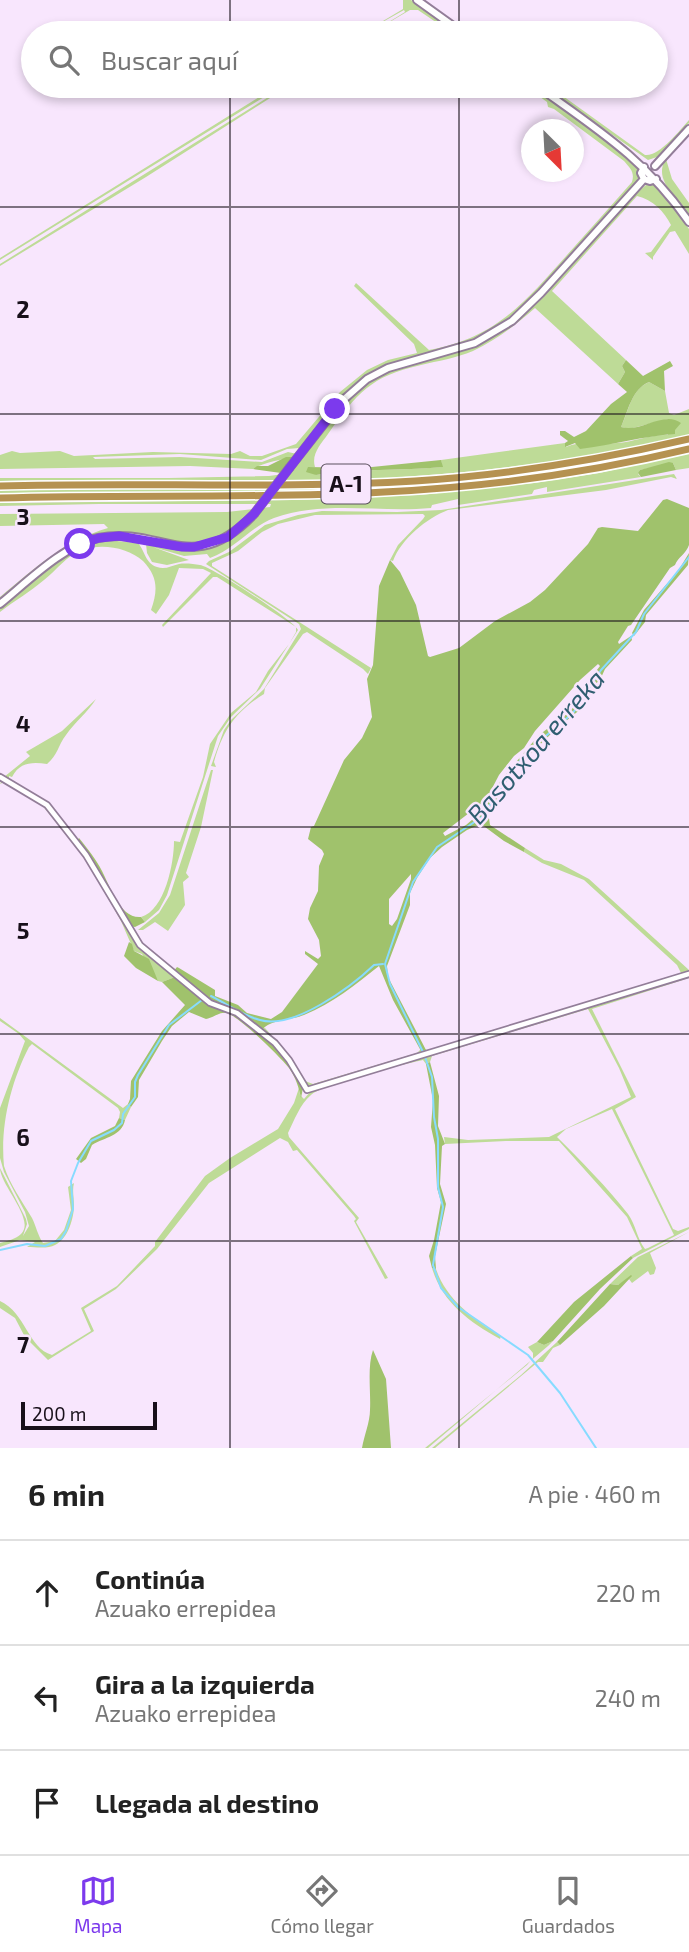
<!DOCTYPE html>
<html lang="es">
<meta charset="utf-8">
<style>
body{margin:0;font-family:"Exo 2",sans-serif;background:#f2f2f2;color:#222}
.compass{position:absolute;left:521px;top:119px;width:63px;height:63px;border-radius:50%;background:#fff;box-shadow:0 4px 10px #0003;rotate:156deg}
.scale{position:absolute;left:21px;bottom:18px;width:136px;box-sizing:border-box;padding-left:7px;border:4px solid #18101a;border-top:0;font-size:19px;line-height:24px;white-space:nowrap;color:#18101a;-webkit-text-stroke:5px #f8e6fd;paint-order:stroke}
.stop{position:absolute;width:21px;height:21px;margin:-16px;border:5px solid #7c3aed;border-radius:50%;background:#fff}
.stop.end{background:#7c3aed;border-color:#fff;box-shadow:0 2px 7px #0008}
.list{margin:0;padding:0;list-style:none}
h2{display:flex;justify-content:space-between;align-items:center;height:91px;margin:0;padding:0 28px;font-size:30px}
h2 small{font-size:23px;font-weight:400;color:#767676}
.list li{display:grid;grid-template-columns:46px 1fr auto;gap:21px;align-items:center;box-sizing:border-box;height:105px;padding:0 28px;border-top:2px solid #e0e0e0}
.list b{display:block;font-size:26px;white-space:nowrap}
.list p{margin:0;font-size:23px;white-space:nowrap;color:#767676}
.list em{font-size:23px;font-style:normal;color:#767676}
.icon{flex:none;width:38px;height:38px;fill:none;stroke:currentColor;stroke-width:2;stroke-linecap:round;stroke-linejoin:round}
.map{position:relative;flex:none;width:689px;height:1448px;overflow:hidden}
.search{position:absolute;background:#fff;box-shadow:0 4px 10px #0003;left:21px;right:21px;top:21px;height:77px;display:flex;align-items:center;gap:18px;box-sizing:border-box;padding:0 24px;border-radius:38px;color:#767676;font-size:26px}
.sheet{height:406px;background:#fff}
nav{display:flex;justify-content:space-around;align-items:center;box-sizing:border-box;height:98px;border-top:2px solid #e0e0e0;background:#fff;font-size:19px;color:#767676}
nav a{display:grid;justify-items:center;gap:4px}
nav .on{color:#7c3aed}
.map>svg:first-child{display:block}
.green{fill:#bedb97;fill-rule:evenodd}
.forest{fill:#a0c26c;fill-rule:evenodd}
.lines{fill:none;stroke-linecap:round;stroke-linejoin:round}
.stream{stroke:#87dbff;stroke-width:2}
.street-casing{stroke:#937e99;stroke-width:8}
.secondary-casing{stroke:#937e99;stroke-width:10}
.highway-casing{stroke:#fff;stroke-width:10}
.street{stroke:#fff;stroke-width:4.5}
.secondary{stroke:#fff;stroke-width:6}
.highway{stroke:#b59251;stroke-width:7}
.secondary-bridge-casing{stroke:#937e99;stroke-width:10;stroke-linecap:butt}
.secondary-bridge{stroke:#fff;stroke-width:6}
.route{stroke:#7c3aed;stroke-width:9}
.grid{fill:none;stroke:#18101a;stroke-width:2;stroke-opacity:0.55}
.labels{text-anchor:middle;stroke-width:5;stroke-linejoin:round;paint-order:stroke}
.shield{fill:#f8e6fd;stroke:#5b505e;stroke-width:2}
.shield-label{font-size:23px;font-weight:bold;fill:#18101a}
.water-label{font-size:26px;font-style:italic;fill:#2f5e71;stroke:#f8e6fd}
.grid-label{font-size:23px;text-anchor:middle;font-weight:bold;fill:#18101a;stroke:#f8e6fd;stroke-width:5;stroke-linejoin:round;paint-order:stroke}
</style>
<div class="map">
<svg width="689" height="1448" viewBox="0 0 689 1448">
<rect width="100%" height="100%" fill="#f8e6fd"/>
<!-- green -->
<path class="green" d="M403,0h8l46,33h-5l-34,-23h-8l-39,23 34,-21 -1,-2 -41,23 40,-24z
M277,86h5l-282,174v-2z
M286,86h3l-143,91 -146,89v-2z
M525,86h6c19,13 103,68 108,86 0,4 -1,7 -3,11l-91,101 -33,32 -17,12 -30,15 -69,19 -28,13 -28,23 -37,47 -4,3 -12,1 -26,11 -81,-6 -87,3 2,2 85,-2 82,5 26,-10 9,2 -3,3c-11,2 -32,6 -41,12l-63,-3 -190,3v-14l12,-4 8,2 40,-2 14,5 79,-4 78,2 9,-3 10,5h12l34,-12 44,-52 27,-22 21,-10 29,-7 -3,-9 -60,-58 2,-3 73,67c67,-12 95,-47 138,-95 22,-25 44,-49 65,-73 3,-10 -2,-14 -8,-21l-70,-52 -6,-2 -1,-5z
M543,86h6l96,69c14,2 35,-25 44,-35v3l-29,33 -12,4z
M666,159l6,20 17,24v13c-11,-17 -37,-37 -23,-57z
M646,185h8l7,5 28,39v25l-14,-23 -5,1 -17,25v3l-8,-7 6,-1 20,-27c-7,-14 -18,-25 -34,-29l-85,95 74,69 -4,6 3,6 -7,12 -83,-76c-19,17 -39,32 -62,43 -17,7 -35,10 -52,14 -50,11 -64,28 -93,69 -7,10 -17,20 -13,33h-7l8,8c42,-7 84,-4 126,-8l-1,-7 124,-17 1,4c16,-7 34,-2 51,-4 17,-1 33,-9 51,-8v-16l-39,10 -8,-2c8,-17 10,-37 28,-45l16,9 4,22 5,2 15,-6v26c-107,25 -217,40 -327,44 -120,4 -241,-1 -362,2v-3h169l100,-2 22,-3c24,-33 54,-85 93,-101 37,-14 76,-16 111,-36 49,-30 98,-97 138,-140z
M689,442v4c-226,54 -458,47 -689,49v-6l418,-6z
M689,453v15l-13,2 -3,-7 -33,7 -2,4 3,3 -94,15v-5l-13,3 -2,4 -74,11v-6l-26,6 -1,3c-52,5 -107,-8 -157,10 -24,9 -39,31 -64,40l-3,-4 -23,2 -31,-9 36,13 -22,5 -15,-3 -5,-9 -1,-9c45,10 83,9 112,-31h-8c-5,7 -12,13 -20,18 -46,30 -89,-9 -137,5 -35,10 -65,42 -93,64v-3c35,-29 64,-56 108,-69l-4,-4 -104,2v-12l227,-2 43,-5 1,-3h-172l-99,2v-3l292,-3 128,-5 114,-12 65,-10z
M674,474l3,5 -6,-2 -65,13 -158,20c-21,8 -47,29 -55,51l-3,-1 8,-15 25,-26 2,-3 -2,-2 -108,1 -37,9 -16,8 -24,19 -26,12v3l159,102 -3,6 -5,-5 -56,-37 -4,2 -38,54 -1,6c-29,18 -41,36 -50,68l2,5 -5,-1 13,-36 7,-10 33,-31 37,-60 -2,-5 -93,-60 3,-3 20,-9 36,-27 33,-10 24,-4 75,1 44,-2z
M106,540l32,3c7,8 7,20 19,24 8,3 14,-1 22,-3 6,-1 15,0 21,1 11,1 95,56 98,65l-38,59 -29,28 -13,19 -51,159 -8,15 -14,12 -4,-5c24,-7 33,-54 33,-76l6,1 23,-65 7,-33 21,-31 25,-21 12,-21 21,-27 7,-12v-5l-79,-50h-4l-50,50 -1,-2 49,-52 -8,-4 -24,-1 -10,27 -13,19 -5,-4c7,-20 7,-33 -8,-49 -15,-14 -42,-18 -61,-11 -15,5 -26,21 -38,30 -14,12 -30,21 -44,32v-4c32,-26 64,-61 106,-68z
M96,699c-8,13 -21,23 -30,36 -8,10 -8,20 -19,29 -15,-2 -27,-2 -35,13l-3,-1v4l-5,-3 26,-21 -4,-4 36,-21z
M211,770h2l-12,57 -15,46 3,4 -6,5 2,23 -17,26 -13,-9 -12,8h-5l21,-17 11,-18z
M2,780l44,28 42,53 49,84 38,32 -13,5 -4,-1 -16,-27 -8,-3 -13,-30 -35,-61 -44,-55 -38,-23 -4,2z
M525,848l19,12 17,4 28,15 100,91v3l-374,114 -9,-2 -11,-18 -36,-38 6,-1 24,27 16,26 8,3 104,-31 4,-4 8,1 252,-77 -4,-8 -93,-85 -42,-17 -18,-11z
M689,976v2l-97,31 44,88 -21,12 58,120 5,2 11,-4v2l-56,29 -2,-2 11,-7 -15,-32 -68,-76h-53l-61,3 -1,-7 24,3 81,-3 82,-40 -12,-29 -31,-59 -156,47 -2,6 -4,2 -3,-4c-19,4 -100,24 -112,35 -11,9 -17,26 -23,38l1,4 70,81 -3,4 32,56 -3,1 -31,-58 2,-2 -2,-3 -57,-66 -4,1 -5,-9 -8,-4 -71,45 -52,66 -41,40 -32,20 10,22 -46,29 -23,-23 -10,-19 -15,-10v-7c26,12 28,47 52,54l39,-24 -10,-23 36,-22 38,-40v-4l50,-66 25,-18 48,-29 16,-26 5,-15 1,7 4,4 7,-8zM612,1109l62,126 -26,13 -3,1c-8,-10 -9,-24 -17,-35 -21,-27 -47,-53 -71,-77l9,-8z
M0,1018l116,85 7,5 5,-4 3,3 -6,13 -6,-2 1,-6 -2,-4 -86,-64 -3,3c-18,35 -29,78 -25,119 6,19 18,35 28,52 4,8 6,18 11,25l12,-2 9,-11 7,-20 -3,-23 6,-4c-2,8 0,14 0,22 0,13 -6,34 -19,40 -7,4 -19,2 -28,2l8,-5 -15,-2 -20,7v-4c7,-2 16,-4 21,-9 15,-14 -21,-49 -21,-66l26,51 1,5 -4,12 6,-10 -4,-14 -21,-40 -4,-14v-50l25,-67 -6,-7 -19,-13z
M689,1232l-39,21 6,15 -2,6 -4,1 -2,-4 -16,12 -3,-4 3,-2 -14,8 -8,-1 28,-27z
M432,1268l4,1c10,30 38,51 65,67l-1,3c-31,-17 -58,-37 -68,-71z
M553,1341l-5,5 -120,102h-3l102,-83 6,-7v-5l-5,-6 9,-5 7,3z
M557,1342l3,3 -7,3 -10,14h-5l-103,86h-3l89,-73z"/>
<!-- forest -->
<path class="forest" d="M626,360l17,16 27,-15 3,5 -9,5 1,20 -16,-9c-17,7 -21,29 -28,45 20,6 43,-17 60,-4l-6,7v4c-32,2 -62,11 -95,15l-5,-6 -10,4v-4l3,-2 -8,-6v-4h5l9,6 12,-6 25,-27 16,-12 -9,-8 7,-12 -3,-6z
M286,457h8l-13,16 -28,-4 4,-3h11z
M441,460l2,7c-43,4 -85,1 -127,8l-10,-3 2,-5 54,1z
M669,462l4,1 3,7 -35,7 -3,-4 2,-3z
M667,499l22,9c0,11 0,27 0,37 -3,9 -11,12 -14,20l-5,3 -39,57 -3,1 -10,16 1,2 12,-8 1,4 -27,29 -5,11 -13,12 -5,16 -27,22 -37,36 -16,22 -2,6 -12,18 2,13 35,23 -1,4 -20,-11 -23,-17 -14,6 -25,17 -12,11 -13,20 -7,15v12l-23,61 1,11 38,73 -5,1 -28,-51 -14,-34c-24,19 -46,37 -75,49 -12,5 -34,5 -41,14h-4l-24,-19 -21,-7 -41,-31 4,-5 2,1 36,22v6l23,9 9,8 24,6 11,-7 36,-48 -13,-10v-3l13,8 3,-3 -2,-16 -11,-21 2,-11 8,-17 1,-25 5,-12 -2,-4 -14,-11 3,-12 3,-1 30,-66 18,-22 10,-21 -5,-38 6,-14 6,-79 11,-26 10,12 16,33 12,51 2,1 29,-9 36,-27 35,-19 15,-12 43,-46 10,-16 4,-1 36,4 25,-31zM598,664l2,2 -17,22 -12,23 -32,24 -12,14 -30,36 -18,29 -13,11 -21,11 -2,-3 43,-33 13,-25 15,-19 10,-8 11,-17 45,-51zM411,874v5l-14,40 -5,7 -3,-2v-25z
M689,553l-1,12 -42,50 -1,7 -11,14 -2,-3 12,-23 34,-39z
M79,838c8,10 17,21 23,33 8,15 18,48 39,46l4,5 -10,5 -5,-1 -53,-85z
M129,942l3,2 2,7 15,8 9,22 -22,-13 -12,-12z
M175,977l32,26 28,10 36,29 14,14 18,32 -2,10c-2,-10 -5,-20 -12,-30 -10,-12 -48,-50 -62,-55 -7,-2 -14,5 -21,6l-17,-7 -17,14 -10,15 -23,39 -1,17 -7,10 -3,-3 2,-5 1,-18 31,-50 23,-26 -23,-23z
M430,1062l9,34 -1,30 7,18 -3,2 -2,38 6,20 -11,52 1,13 -4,-1 -3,-12 5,-16 7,-38 -4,-14 -2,-43 -4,-18 2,-27 -7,-36z
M119,1118l6,2c-3,16 -20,17 -33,25l-6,14 -5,4 -5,-4 15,-21 24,-12z
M631,1256l2,2 -33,31 -47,52 -9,4 -7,-3 37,-40z
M631,1275l1,1 -28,30 -44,39 -3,-3 53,-58 8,1z
M373,1350l13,29 5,69h-29c2,-12 8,-26 8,-38 1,-18 -3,-43 3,-60z"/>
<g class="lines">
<!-- stream -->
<path class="stream" d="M211,996c16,8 32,20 49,24 33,10 91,-33 114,-55l9,-1
M423,1052l-33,-68 -5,-20 28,-82 24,-35 45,-30 35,-53 24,-24 32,-27 28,-43 35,-38 8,-18 45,-57
M425,1057l7,20 2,40 4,22v48l5,20 -10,58 8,23 17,19 70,48 32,38 36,55
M0,1250l27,-6 18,2 16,-7 5,-8 7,-22 -2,-28 7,-18 13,-22 23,-11 8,-7 1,-9 12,-17v-15l3,-7 31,-50 33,-25"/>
<defs>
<path id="street" d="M0,777l47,28 39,50 54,90 70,58 27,10 38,30 14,17 18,30 382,-116"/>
<path id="secondary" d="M417,0l46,33
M537,86c61,44 108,73 152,136
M655,166l34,-37
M644,167l-3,6 3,6 6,2 6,-2
M290,467l52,-66 25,-22 21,-11 87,-25 37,-22 29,-28 103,-114
M0,604c27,-22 64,-59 98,-66 64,-13 94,41 156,-24"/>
<path id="highway" d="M0,486c138,-4 277,3 415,-5 92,-6 184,-21 274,-42
M0,498c128,-4 256,1 384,-6 102,-5 205,-19 305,-43"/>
</defs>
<!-- street casing -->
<use href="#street" class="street-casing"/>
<!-- secondary casing -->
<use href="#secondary" class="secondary-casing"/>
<!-- highway casing -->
<use href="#highway" class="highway-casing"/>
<!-- street -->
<use href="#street" class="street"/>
<!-- secondary -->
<use href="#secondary" class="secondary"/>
<!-- highway -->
<use href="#highway" class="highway"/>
<defs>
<path id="secondary-bridge" d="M254,514l36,-47"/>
</defs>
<!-- secondary-bridge casing -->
<use href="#secondary-bridge" class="secondary-bridge-casing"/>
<!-- secondary-bridge -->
<use href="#secondary-bridge" class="secondary-bridge"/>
</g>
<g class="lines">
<!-- route -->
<path class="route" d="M80,544l19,-6 20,-2 63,11h12l34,-10 26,-23 81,-105"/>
</g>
<!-- grid -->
<path class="grid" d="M230,0v33M459,0v33M230,86v1362M459,86v1362M0,207h689M0,414h689M0,621h689M0,827h689M0,1034h689M0,1241h689"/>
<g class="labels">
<!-- shield labels -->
<rect class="shield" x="321.5" y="464.5" width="49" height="39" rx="5"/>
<g class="shield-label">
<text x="346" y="492">A-1</text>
</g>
<!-- water labels -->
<g class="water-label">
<text transform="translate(536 747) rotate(-49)" y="9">Basotxoa erreka</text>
</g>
</g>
<g class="grid-label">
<text x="23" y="318">2</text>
<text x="23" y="525">3</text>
<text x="23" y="732">4</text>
<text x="23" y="939">5</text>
<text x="23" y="1146">6</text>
<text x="23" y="1353">7</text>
</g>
</svg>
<svg class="compass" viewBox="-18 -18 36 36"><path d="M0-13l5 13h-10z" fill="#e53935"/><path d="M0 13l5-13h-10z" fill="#767676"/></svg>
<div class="scale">200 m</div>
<div class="stop" style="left:80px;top:544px"></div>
<div class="stop end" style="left:335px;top:409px"></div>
<div class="search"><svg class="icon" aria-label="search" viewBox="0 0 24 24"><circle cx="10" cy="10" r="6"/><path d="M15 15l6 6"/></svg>Buscar aquí</div>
</div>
<section class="sheet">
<h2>6 min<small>A pie · 460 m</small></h2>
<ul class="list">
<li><svg class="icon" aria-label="ahead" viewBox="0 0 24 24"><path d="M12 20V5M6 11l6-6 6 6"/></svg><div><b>Continúa</b><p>Azuako errepidea</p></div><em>220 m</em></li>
<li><svg class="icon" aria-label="left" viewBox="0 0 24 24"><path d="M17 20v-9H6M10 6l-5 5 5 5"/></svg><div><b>Gira a la izquierda</b><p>Azuako errepidea</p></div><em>240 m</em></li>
<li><svg class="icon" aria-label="arrive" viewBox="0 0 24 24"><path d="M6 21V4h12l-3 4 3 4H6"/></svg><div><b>Llegada al destino</b></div></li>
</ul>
</section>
<nav>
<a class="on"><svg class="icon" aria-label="map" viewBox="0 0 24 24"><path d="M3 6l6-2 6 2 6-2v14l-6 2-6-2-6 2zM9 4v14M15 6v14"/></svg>Mapa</a>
<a><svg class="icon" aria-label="directions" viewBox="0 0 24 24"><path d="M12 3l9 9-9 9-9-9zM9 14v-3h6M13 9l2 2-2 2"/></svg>Cómo llegar</a>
<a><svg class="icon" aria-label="saved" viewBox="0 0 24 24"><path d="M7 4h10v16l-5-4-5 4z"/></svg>Guardados</a>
</nav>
